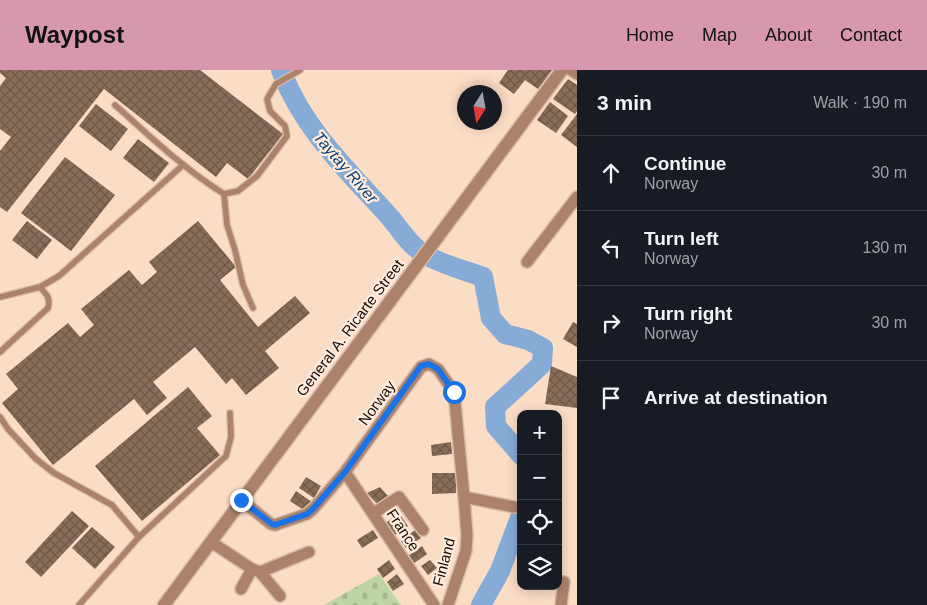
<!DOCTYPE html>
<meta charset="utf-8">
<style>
body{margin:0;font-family:Arial,sans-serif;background:#242831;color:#f1f3f6}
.controls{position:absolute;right:15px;bottom:15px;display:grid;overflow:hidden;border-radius:10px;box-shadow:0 2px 12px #0003}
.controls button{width:45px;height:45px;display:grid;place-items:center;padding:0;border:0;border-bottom:1px solid #363941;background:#171b24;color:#f1f3f6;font:25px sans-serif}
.compass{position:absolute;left:457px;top:15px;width:45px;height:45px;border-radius:50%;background:#171b24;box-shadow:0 2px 12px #0003;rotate:191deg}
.stop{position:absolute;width:15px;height:15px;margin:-11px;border:4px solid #1a73e8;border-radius:50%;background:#fff}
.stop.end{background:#1a73e8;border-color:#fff;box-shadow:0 1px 5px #0008}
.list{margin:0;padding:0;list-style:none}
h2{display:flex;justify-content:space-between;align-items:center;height:65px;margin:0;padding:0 20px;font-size:21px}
h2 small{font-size:16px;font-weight:400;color:#9ea1a6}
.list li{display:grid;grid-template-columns:32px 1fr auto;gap:15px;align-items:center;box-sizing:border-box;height:75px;padding:0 20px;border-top:1px solid #363941}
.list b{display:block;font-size:19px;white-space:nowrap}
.list p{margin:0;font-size:16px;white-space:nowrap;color:#9ea1a6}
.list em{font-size:16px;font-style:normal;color:#9ea1a6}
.icon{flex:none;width:28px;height:28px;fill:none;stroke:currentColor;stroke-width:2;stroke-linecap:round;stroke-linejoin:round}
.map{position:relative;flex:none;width:577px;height:535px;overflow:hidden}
header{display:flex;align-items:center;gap:30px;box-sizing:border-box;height:70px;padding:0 25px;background:#d697af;color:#111}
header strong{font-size:24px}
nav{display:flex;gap:28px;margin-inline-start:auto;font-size:18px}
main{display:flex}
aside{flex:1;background:#171b24}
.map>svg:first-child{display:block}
.cemetery{fill:url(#cemetery-stones)}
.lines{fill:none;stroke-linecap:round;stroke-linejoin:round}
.river{stroke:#85abd6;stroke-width:20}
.building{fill:url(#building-cross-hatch)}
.service-casing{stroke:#d7bba7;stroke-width:8}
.minor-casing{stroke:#d7bba7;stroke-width:14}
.tertiary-casing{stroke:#d7bba7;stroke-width:15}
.service{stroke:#ac826c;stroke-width:5.5}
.minor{stroke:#ac826c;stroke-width:11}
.tertiary{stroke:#ac826c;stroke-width:12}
.route{stroke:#1a73e8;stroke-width:6}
.labels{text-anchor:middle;stroke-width:4.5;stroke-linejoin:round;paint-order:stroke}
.street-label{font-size:15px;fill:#190f07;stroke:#ffecde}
.water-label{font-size:16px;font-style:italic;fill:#074377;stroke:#ffecde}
</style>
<header>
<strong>Waypost</strong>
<nav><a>Home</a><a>Map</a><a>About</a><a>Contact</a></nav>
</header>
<main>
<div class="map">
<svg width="577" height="535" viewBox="0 0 577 535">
<defs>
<pattern id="cemetery-stones" width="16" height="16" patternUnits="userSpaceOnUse" patternTransform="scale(1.25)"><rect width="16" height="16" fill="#bed5a5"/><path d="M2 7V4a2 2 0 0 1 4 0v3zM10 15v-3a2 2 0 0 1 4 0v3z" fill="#a3b68d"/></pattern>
<pattern id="building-cross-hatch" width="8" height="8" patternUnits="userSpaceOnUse" patternTransform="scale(1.25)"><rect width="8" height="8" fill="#886d58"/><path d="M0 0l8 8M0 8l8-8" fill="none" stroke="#6e5847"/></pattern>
</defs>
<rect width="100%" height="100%" fill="#fbdcc5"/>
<!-- cemetery -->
<path class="cemetery" d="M379,504l22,31h-77z"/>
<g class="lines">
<!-- river -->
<path class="river" d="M281,0c21,57 66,100 106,144 13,14 21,31 39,41 17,10 38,15 57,22l8,41 14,16 23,6 15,8 -1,16 -47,43 1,19 25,29
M481,535l19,-34 21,-56"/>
</g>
<!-- building -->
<path class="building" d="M0,0h200l83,64 -35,45 -21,-16 -11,14 -112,-88 -97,123 -7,-5v-56l11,-14 -11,-8v-43l6,-8 -6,-5z
M508,0h44l-14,19 -13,-9 -11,14 -15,-11z
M568,9l9,6v26l-2,3 -22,-15z
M550,32l18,14 -12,17 -19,-13z
M96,34l32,25 -17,22 -32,-25z
M577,44v33l-16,-12z
M138,69l31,24 -15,19 -31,-24z
M65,87l50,38 -44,56 -50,-38z
M27,151l25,19 -15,19 -25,-19z
M198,151l38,46 -16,13 38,47 37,-31 15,17 -45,38 14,17 -33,27 -14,-17 -6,6 -31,-37 -42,35 14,16 -20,17 -13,-16 -81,66 -51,-62 16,-14 -12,-15 62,-51 12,14 14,-12 -13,-16 48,-39 13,15 15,-13 -8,-10z
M573,252l4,2v23l-14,-8z
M551,296l26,11v31l-32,-4z
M188,317l24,29 -15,12 23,27 -78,66 -47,-55z
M451,372l1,12 -20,2 -1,-11z
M432,403h24v20l-24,1z
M306,407l15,9 -7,12 -15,-10z
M380,417l8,9 -10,9 -11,-12z
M296,421l16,11 -7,9 -15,-10z
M72,441l17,15 -48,51 -16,-15z
M399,443l9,13 -13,9 -9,-12z
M92,457l23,20 -20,22 -23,-21z
M373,460l5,8 -16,10 -5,-8z
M415,460l6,8 -15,10 -5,-7z
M422,476l5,8 -14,10 -5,-8z
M389,490l6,9 -12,9 -6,-9z
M430,490l7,8 -9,7 -7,-9z
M397,504l7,10 -11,7 -6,-9z"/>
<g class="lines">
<defs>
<path id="service" d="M115,35c36,32 69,64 109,89l3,31 8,25 8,35 10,23
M224,124l14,-3 19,-15 30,-40 -2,-10 -15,-15 -3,-12 9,-15 24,-14
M0,227l40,-10 19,-11 124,-111
M0,282l48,-44c3,-10 -2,-14 -8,-21
M0,347l8,12 28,30 18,14 58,32 27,32
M79,535l60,-68 87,-81 5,-19 -1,-24"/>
<path id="minor" d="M571,0l6,4
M527,192l50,-65
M345,402l89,133
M464,427l50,10
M241,430l30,24 4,1 32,-11 6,-5 32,-37 76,-105 8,-3 9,5 16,23 10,105 3,38 -1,16 -18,54
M374,443l25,-16 24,33
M211,472l41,27 8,3 20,24
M260,502l49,-20
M241,519l11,-20
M561,535l3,-23"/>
<path id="tertiary" d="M164,535l398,-535"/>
</defs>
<!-- service casing -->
<use href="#service" class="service-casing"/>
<!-- minor casing -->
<use href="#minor" class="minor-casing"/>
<!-- tertiary casing -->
<use href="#tertiary" class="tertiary-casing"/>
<!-- service -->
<use href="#service" class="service"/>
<!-- minor -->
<use href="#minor" class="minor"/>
<!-- tertiary -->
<use href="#tertiary" class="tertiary"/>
</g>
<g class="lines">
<!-- route -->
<path class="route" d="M241,430l31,24 3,1 32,-11 6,-5 32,-37 76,-106 8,-2 9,5 16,23"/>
</g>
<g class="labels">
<!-- street labels -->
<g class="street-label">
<text transform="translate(350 258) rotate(-53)" y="5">General A. Ricarte Street</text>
<text transform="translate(377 333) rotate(-54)" y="5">Norway</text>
<text transform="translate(403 460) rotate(57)" y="5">France</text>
<text transform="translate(444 492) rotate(-75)" y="5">Finland</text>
</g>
<!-- water labels -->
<g class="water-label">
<text transform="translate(346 97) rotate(49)" y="6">Taytay River</text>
</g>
</g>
</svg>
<div class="controls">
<button>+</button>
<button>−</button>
<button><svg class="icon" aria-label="locate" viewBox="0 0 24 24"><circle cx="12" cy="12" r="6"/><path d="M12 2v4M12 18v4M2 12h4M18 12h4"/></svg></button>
<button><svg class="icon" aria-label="layers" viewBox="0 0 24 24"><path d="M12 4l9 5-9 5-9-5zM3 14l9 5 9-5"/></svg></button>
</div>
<svg class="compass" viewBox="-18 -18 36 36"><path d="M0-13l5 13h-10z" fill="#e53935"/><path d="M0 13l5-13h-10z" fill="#9ea1a6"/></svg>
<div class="stop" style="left:454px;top:322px"></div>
<div class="stop end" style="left:241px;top:430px"></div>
</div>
<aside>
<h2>3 min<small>Walk · 190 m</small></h2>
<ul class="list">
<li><svg class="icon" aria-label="ahead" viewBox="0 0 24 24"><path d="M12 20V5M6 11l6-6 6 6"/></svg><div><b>Continue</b><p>Norway</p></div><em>30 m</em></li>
<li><svg class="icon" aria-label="left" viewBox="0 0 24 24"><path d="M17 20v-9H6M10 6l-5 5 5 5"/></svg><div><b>Turn left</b><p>Norway</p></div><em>130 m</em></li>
<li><svg class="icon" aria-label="right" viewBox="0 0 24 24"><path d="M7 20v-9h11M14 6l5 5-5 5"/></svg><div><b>Turn right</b><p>Norway</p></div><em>30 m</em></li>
<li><svg class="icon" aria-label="arrive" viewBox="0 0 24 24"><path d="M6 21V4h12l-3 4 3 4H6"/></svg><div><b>Arrive at destination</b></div></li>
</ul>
</aside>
</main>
